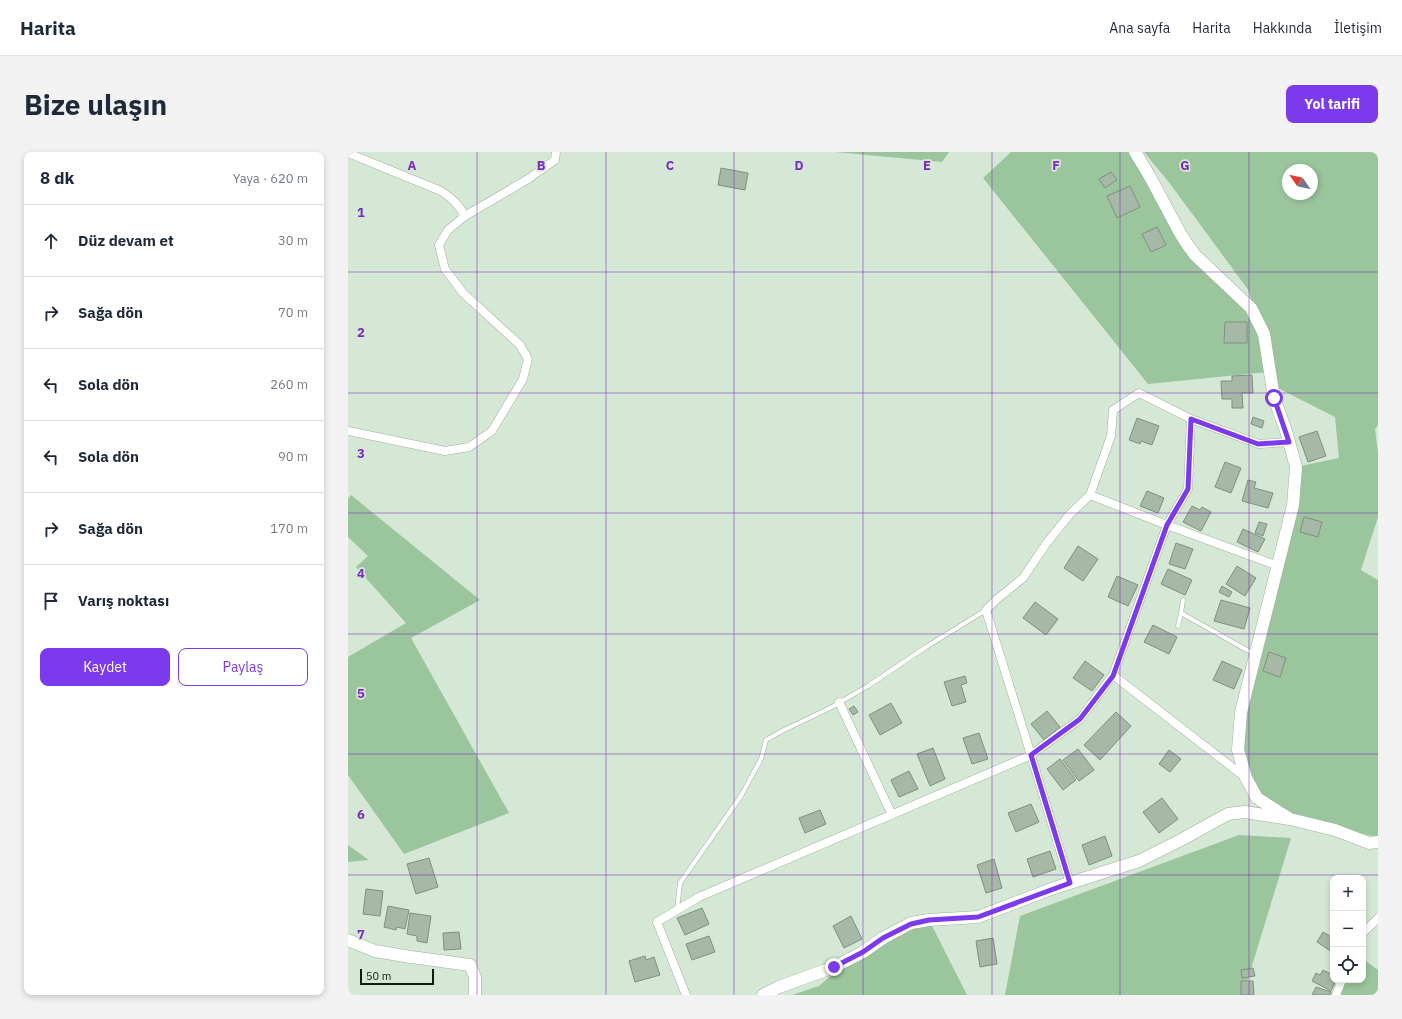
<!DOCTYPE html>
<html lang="tr">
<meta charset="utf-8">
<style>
body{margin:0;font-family:"IBM Plex Sans",sans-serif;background:#f2f2f3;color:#1f2937}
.controls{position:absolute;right:12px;bottom:12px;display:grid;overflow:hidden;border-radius:8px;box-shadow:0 2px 6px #0003}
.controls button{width:36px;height:36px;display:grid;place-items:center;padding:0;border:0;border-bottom:1px solid #e0e1e3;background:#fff;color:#1f2937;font:20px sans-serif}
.compass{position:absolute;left:934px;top:12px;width:36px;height:36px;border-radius:50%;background:#fff;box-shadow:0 2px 6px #0003;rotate:304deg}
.scale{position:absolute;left:12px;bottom:10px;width:74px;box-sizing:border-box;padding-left:4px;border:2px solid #131913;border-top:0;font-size:11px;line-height:14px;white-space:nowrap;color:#131913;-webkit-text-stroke:3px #d5e7d5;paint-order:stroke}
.stop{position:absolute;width:12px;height:12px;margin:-9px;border:3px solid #7c3aed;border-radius:50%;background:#fff}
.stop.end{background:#7c3aed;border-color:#fff;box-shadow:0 1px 4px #0008}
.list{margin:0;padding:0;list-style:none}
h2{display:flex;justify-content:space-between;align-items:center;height:52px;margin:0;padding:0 16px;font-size:17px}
h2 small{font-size:13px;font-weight:400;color:#747a83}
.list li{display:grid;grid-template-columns:26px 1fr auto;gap:12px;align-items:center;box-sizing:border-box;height:72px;padding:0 16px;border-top:1px solid #e0e1e3}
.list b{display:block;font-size:15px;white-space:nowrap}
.list em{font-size:13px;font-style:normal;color:#747a83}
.actions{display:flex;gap:8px;padding:12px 16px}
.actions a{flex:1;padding:9px 0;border:1px solid #7c3aed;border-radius:8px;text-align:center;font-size:14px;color:#7c3aed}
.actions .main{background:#7c3aed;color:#fff}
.icon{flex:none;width:22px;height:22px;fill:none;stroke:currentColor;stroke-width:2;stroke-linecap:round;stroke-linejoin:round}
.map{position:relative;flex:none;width:1030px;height:843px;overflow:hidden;border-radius:8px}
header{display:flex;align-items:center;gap:24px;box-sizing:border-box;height:56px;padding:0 20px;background:#fff;border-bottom:1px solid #e0e1e3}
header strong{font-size:19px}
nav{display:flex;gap:22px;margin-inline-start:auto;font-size:14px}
.intro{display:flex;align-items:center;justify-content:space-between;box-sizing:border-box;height:96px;padding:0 24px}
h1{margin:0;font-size:28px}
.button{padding:10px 18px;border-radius:8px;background:#7c3aed;color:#fff;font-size:14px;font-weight:700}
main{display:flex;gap:24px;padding:0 24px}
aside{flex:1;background:#fff;border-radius:8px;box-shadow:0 2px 6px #0003}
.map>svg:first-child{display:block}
.green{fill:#9bc59c;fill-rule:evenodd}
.building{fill:#a6b8a6;stroke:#7f907f}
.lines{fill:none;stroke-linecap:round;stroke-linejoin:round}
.lane-casing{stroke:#9fb09f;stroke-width:5}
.street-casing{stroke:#9fb09f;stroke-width:9}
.secondary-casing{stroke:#9fb09f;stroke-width:13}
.lane{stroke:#fff;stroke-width:4}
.street{stroke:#fff;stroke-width:8}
.secondary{stroke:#fff;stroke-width:12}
.route{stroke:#7c3aed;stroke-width:5}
.grid{fill:none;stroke:#7b2cbf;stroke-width:1;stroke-opacity:0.55}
.grid-label{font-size:13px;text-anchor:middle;font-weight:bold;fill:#7b2cbf;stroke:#d5e7d5;stroke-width:3.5;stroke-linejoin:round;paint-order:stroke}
</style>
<header>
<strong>Harita</strong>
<nav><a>Ana sayfa</a><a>Harita</a><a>Hakkında</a><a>İletişim</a></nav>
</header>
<div class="intro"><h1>Bize ulaşın</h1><a class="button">Yol tarifi</a></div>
<main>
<aside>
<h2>8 dk<small>Yaya · 620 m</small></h2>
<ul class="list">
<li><svg class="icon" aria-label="ahead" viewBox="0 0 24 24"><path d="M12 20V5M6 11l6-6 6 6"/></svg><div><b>Düz devam et</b></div><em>30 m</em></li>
<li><svg class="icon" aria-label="right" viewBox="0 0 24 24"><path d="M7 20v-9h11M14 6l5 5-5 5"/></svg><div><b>Sağa dön</b></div><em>70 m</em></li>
<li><svg class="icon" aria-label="left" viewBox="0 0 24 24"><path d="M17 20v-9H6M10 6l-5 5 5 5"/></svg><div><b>Sola dön</b></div><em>260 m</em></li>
<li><svg class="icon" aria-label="left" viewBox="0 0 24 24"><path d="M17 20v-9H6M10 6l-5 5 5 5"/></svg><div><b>Sola dön</b></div><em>90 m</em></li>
<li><svg class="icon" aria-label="right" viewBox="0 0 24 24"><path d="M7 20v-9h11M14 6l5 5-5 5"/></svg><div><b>Sağa dön</b></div><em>170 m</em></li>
<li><svg class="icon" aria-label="arrive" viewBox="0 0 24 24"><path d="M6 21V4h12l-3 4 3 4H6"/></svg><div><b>Varış noktası</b></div></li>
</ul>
<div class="actions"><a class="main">Kaydet</a><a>Paylaş</a></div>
</aside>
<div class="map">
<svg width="1030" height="843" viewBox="0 0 1030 843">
<rect width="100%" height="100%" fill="#d5e7d5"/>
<!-- green -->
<path class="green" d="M487,0h114l-7,10z
M663,0h122l54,92 64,64 8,27 -10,-44 -78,-106 -27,-33h234v273l-3,4 3,24v64l-17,53 17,10v257l-66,-13 -55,-26 -17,-66 56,-265 43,-9 -4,-41 -63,-32 -4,-13 -120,12 -165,-206zM940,18h24v24h-24z
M3,343l129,105 -69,38 98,175 -105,41 -56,-79v-118l58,-34 -50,-56 12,-11 -20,-19v-38z
M891,683l52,3 -48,157h-238l15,-79z
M0,693l21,15 -21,2z
M581,768l38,75h-175l27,-9 33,-28z
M1015,807l15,11v25h-42l6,-15h21z"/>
<!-- building -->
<path class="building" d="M373,16l27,5 -3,17 -27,-5z
M763,20l6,8 -12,8 -6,-9z
M782,34l10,21 -23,11 -10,-22z
M809,75l9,18 -15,7 -9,-18z
M877,170h22v21h-23z
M904,223l1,18h-11l1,15h-11v-9h-10l-1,-18h11v-5z
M905,265l11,4 -2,7 -11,-4z
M789,266l22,8 -7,19 -11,-4 -1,3 -11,-4z
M969,279l9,25 -18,6 -9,-25z
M877,310l16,6 -10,25 -16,-6z
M900,328l8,2 -2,6 19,5 -5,15 -26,-7z
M799,339l17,7 -6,15 -18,-7z
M844,354l8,4 2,-3 9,5 -10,19 -18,-9z
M956,365l18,5 -4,15 -18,-5z
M911,370l8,2 -4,12 -8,-3z
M895,377l22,10 -7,13 -21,-10z
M828,391l17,6 -8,20 -16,-5z
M730,394l20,13 -15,22 -19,-13z
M889,414l19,12 -11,18 -19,-12z
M820,417l24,11 -7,15 -24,-11z
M769,424l21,9 -10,21 -20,-9z
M874,434l10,6 -3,5 -10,-5z
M873,448l29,8 -6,21 -30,-8z
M687,450l23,17 -12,16 -23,-17z
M805,473l24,12 -8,17 -25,-12z
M921,500l17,6 -6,19 -17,-6z
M737,509l19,14 -12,16 -19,-13z
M874,509l20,9 -8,19 -21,-9z
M617,524l2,7 -6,2 5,17 -14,4 -8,-24z
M543,551l11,20 -22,12 -11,-20z
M506,554l4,6 -5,3 -4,-6z
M699,559l13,16 -16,13 -13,-16z
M768,560l15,14 -31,34 -16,-15z
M631,581l9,26 -16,5 -9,-26z
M585,596l12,31 -15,7 -13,-32z
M730,597l16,21 -15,11 -16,-21z
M821,598l12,9 -11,13 -11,-8z
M712,607l16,21 -13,10 -16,-21z
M561,619l9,18 -19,8 -8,-17z
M814,646l16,21 -19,14 -16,-21z
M683,652l8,18 -23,10 -8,-19z
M472,658l6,14 -21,9 -6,-15z
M757,684l7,20 -23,9 -7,-20z
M702,699l6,18 -23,8 -6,-18z
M81,706l9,29 -22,7 -9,-30z
M646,707l8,29 -16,5 -9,-28z
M18,737l17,2 -3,25 -17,-2z
M40,754l21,4 -4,19 -8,-2 -1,3 -12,-3z
M354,756l7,16 -24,11 -8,-17z
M62,761l21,3 -4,27 -10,-2v-5l-10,-2z
M503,764l11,23 -18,9 -11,-22z
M111,780l2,17 -17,1 -1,-17z
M975,780l10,6 -1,14 -15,-10z
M361,784l6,16 -23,8 -6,-16z
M645,786l4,26 -17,3 -4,-26z
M297,804l1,4 8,-3 6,18 -25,7 -6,-21z
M905,816l2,8 -13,2 -1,-8z
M975,818l10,5v5h3l-5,11 -19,-10 4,-8 4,2z
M893,829h12l1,14h-13z
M968,835l15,5 -1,3h-18z"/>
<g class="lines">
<defs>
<path id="lane" d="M833,461l73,41
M830,474l3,-13 2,-13
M329,758l3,-27 61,-87 20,-37 5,-19 18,-10 46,-22 38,-22 58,-39 60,-37"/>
<path id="street" d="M0,1l93,38c12,8 16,12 24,25
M791,241l52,26 -3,70 -21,36 -77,-30 21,-59 2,-26z
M843,267l68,25 30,-2
M0,279l97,20 24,-4 23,-16 31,-52 5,-20 -8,-14 -57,-52 -18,-24 -6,-24 9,-15 17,-14 63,-37 27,-19 1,-8
M742,343l-20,19 -24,30 -23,34 -27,22 -10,10 45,145 49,-36 33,-44
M491,550l53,113
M898,626l-133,-103 54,-150 111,41
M1015,781l15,-15
M338,843l-29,-73 42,-25 332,-142 39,128
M988,843l6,-15"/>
<path id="secondary" d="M787,0l14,23 31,58 7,11 8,11 56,53 13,26 10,64 12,33 10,36 -3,38 -52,207 -3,38 8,28 11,20 33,21
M0,788l27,11 36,6 59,8 5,12v18
M415,843l16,-8 55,-20 29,-15 20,-14 28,-15 18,-3 49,-3 76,-29 85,-27 40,-20 49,-27 17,-2 45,7 45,11 34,13 9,-1"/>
</defs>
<!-- lane casing -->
<use href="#lane" class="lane-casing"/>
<!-- street casing -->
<use href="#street" class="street-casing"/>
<!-- secondary casing -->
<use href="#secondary" class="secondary-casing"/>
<!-- lane -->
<use href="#lane" class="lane"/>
<!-- street -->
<use href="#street" class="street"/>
<!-- secondary -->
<use href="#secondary" class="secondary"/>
</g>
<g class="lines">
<!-- route -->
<path class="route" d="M486,815l29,-15 20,-14 28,-14 18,-4 49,-3 92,-34 -39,-128 49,-36 33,-43 54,-151 21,-36 3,-70 67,25 31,-2 -15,-44"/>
</g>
<!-- grid -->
<path class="grid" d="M129,0v843M258,0v843M386,0v843M515,0v843M644,0v843M772,0v843M901,0v843M0,120h1030M0,241h1030M0,361h1030M0,482h1030M0,602h1030M0,723h1030"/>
<g class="grid-label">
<text x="64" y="18">A</text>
<text x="193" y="18">B</text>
<text x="322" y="18">C</text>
<text x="451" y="18">D</text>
<text x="579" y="18">E</text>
<text x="708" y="18">F</text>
<text x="837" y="18">G</text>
<text x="13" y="65">1</text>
<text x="13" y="185">2</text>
<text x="13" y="306">3</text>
<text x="13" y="426">4</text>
<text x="13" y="546">5</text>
<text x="13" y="667">6</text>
<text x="13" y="787">7</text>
</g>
</svg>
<div class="controls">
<button>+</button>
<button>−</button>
<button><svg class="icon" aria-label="locate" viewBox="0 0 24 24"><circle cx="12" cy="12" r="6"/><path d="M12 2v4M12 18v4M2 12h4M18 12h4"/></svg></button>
</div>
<svg class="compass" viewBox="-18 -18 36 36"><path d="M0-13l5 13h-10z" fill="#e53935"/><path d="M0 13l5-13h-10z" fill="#747a83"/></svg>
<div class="scale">50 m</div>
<div class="stop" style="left:926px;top:246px"></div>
<div class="stop end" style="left:486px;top:815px"></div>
</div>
</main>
